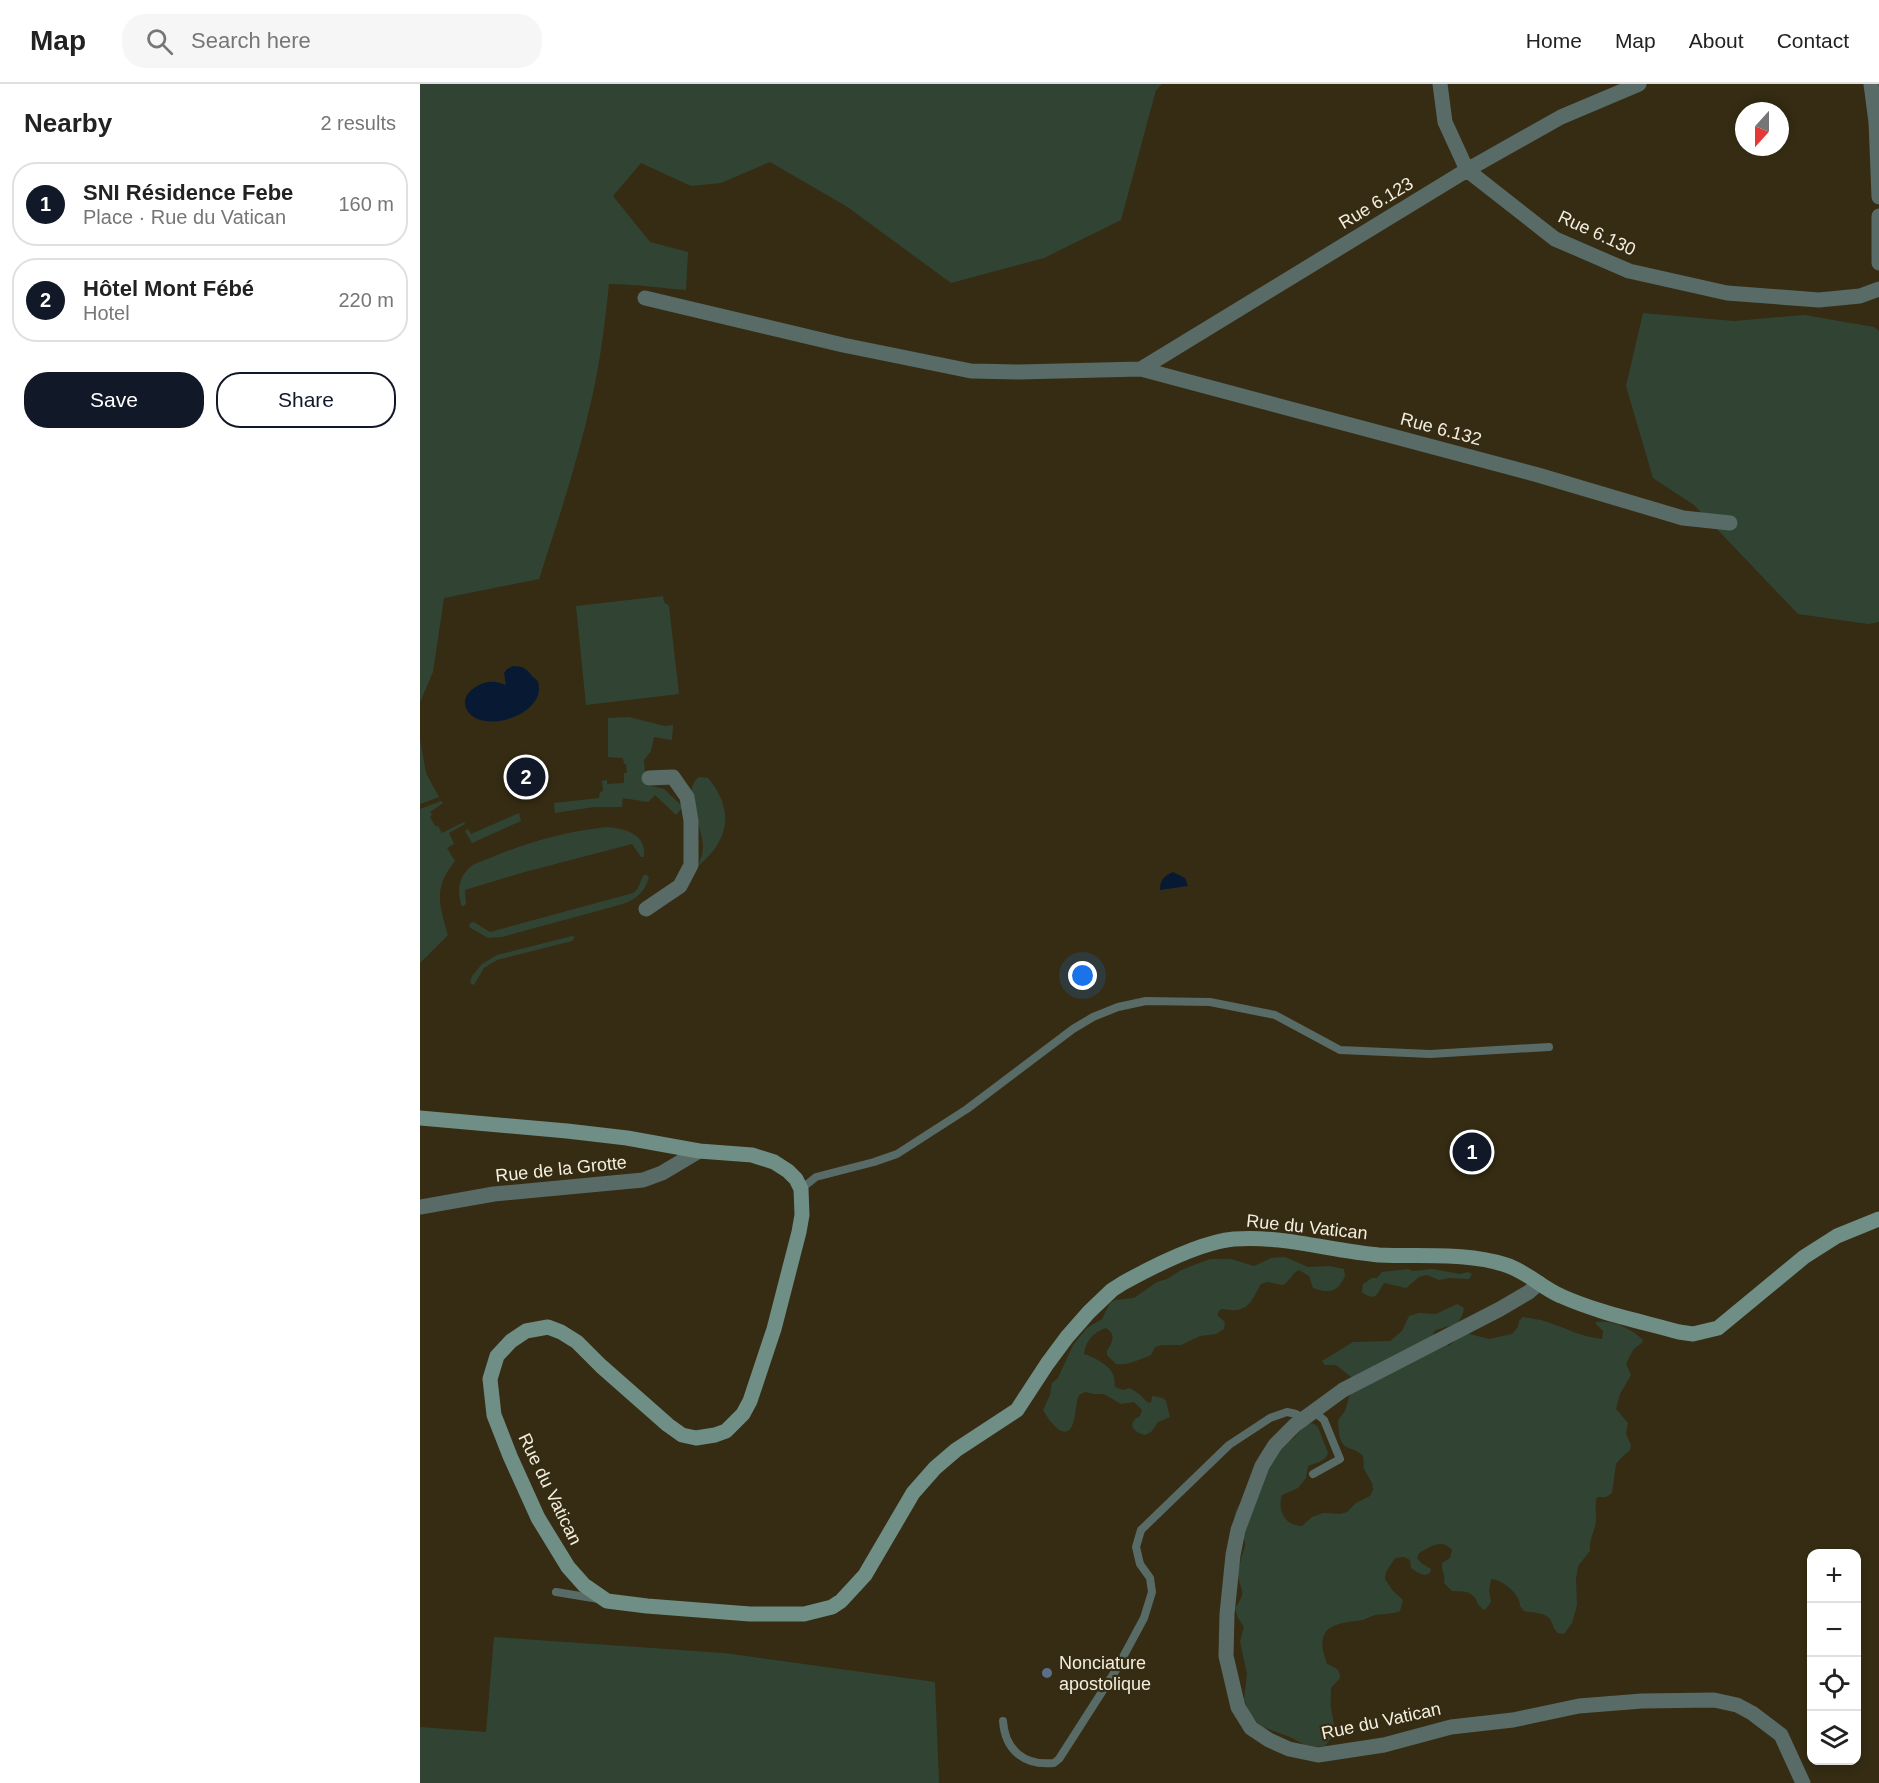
<!DOCTYPE html>
<meta charset="utf-8">
<style>
body{margin:0;font-family:Helvetica,sans-serif;background:#f6f6f6;color:#222}
.controls{position:absolute;right:18px;bottom:18px;display:grid;overflow:hidden;border-radius:12px;box-shadow:0 3px 9px #0003}
.controls button{width:54px;height:54px;display:grid;place-items:center;padding:0;border:0;border-bottom:2px solid #e0e0e0;background:#fff;color:#222;font:30px sans-serif}
.compass{position:absolute;left:1315px;top:18px;width:54px;height:54px;border-radius:50%;background:#fff;box-shadow:0 3px 9px #0003;rotate:201deg}
.you{position:absolute;left:663px;top:892px;width:21px;height:21px;margin:-15px;border:4px solid #fff;border-radius:50%;background:#1a73e8;box-shadow:0 0 0 9px #1a73e833}
.badge{display:grid;place-items:center;width:39px;height:39px;border-radius:50%;background:#111827;color:#fff;font-size:20px;font-weight:700}
.pin{position:absolute;translate:-50% -50%;border:3px solid #fff;box-shadow:0 2px 6px #0006}
.list{margin:0;padding:0;list-style:none}
h2{display:flex;justify-content:space-between;align-items:center;height:78px;margin:0;padding:0 24px;font-size:26px}
h2 small{font-size:20px;font-weight:400;color:#767676}
.list li{display:grid;grid-template-columns:39px 1fr auto;gap:18px;align-items:center;box-sizing:border-box;height:84px;margin:0 12px 12px;padding:0 12px;border:2px solid #e0e0e0;border-radius:24px}
.list b{display:block;font-size:22px;white-space:nowrap}
.list p{margin:0;font-size:20px;white-space:nowrap;color:#767676}
.list em{font-size:20px;font-style:normal;color:#767676}
.actions{display:flex;gap:12px;padding:18px 24px}
.actions a{flex:1;padding:14px 0;border:2px solid #111827;border-radius:24px;text-align:center;font-size:21px;color:#111827}
.actions .main{background:#111827;color:#fff}
.icon{flex:none;width:33px;height:33px;fill:none;stroke:currentColor;stroke-width:2;stroke-linecap:round;stroke-linejoin:round}
.map{position:relative;flex:none;width:1459px;height:1699px;overflow:hidden}
header{display:flex;align-items:center;gap:36px;box-sizing:border-box;height:84px;padding:0 30px;background:#fff;border-bottom:2px solid #e0e0e0}
header strong{font-size:28px}
nav{display:flex;gap:33px;margin-inline-start:auto;font-size:21px}
.search{width:420px;height:54px;background:#f6f6f6;display:flex;align-items:center;gap:15px;box-sizing:border-box;padding:0 21px;border-radius:24px;color:#767676;font-size:22px}
main{display:flex}
aside{flex:1;background:#fff}
.map>svg:first-child{display:block}
.green{fill:#314434}
.water{fill:#081a33}
.lines{fill:none;stroke-linecap:round;stroke-linejoin:round}
.lane{stroke:#586b66;stroke-width:8}
.street{stroke:#586b66;stroke-width:15}
.secondary{stroke:#6f8e86;stroke-width:15}
.service-dot{fill:#5c6f8a;stroke:#352c13;stroke-width:2}
.labels{text-anchor:middle;stroke-width:4.5;stroke-linejoin:round;paint-order:stroke}
.street-label{font-size:18px;fill:#f3eedf;stroke:#352c13}
.poi-label{font-size:18px;fill:#f3eedf;stroke:#352c13;text-anchor:start}
</style>
<header>
<strong>Map</strong>
<div class="search"><svg class="icon" aria-label="search" viewBox="0 0 24 24"><circle cx="10" cy="10" r="6"/><path d="M15 15l6 6"/></svg>Search here</div>
<nav><a>Home</a><a>Map</a><a>About</a><a>Contact</a></nav>
</header>
<main>
<aside>
<h2>Nearby<small>2 results</small></h2>
<ul class="list">
<li><span class="badge">1</span><div><b>SNI Résidence Febe</b><p>Place · Rue du Vatican</p></div><em>160 m</em></li>
<li><span class="badge">2</span><div><b>Hôtel Mont Fébé</b><p>Hotel</p></div><em>220 m</em></li>
</ul>
<div class="actions"><a class="main">Save</a><a>Share</a></div>
</aside>
<div class="map">
<svg width="1459" height="1699" viewBox="0 0 1459 1699">
<rect width="100%" height="100%" fill="#352c13"/>
<!-- green -->
<path class="green" d="M0,0h742l-6,6 -35,130 -77,38 -93,25 -105,-77 -76,-44 -49,21 -30,3 -50,-23 -28,33 37,46 38,10 -2,38c-26,-2 -51,-6 -77,-6 -4,37 -8,73 -16,109 -14,64 -34,125 -54,186l-95,19 -11,74 -13,30z
M1223,229l91,8 70,-6 70,12 5,4v291l-11,2 -70,-10 -104,-109 -41,-27 -27,-92z
M243,512l1,6 5,4 10,88 -93,11 -10,-99z
M209,633l36,9 8,-1 -1,15 -18,-3 -3,14 -7,9 2,25 18,4 19,18 -7,8 -21,-20 -7,7 -25,-4 -1,9h-28l-39,6 -1,-10 45,-5 1,-6 3,-1 -1,-10 5,-1v4l17,-1v-10h3l-1,-9h-2l-1,-6 -15,-1v-39z
M0,655l6,34 13,24 -19,7z
M279,693l9,1c27,32 21,63 -10,88 2,-6 5,-12 5,-18 1,-20 -23,-58 -4,-71z
M21,717l2,2 -13,9 2,3 -2,2 5,9h3l4,7 22,-11 1,2 -16,9 5,11 -7,4 8,13c-22,27 -16,43 -7,74l-28,28v-154z
M99,729l2,8 -49,22 -7,-12 3,-2 3,5z
M188,743c17,2 39,7 36,30h-3l-9,-13 -111,29 -56,17 1,14 -4,3c-5,-15 -4,-28 7,-39 5,-5 14,-7 21,-10 38,-16 77,-27 118,-31z
M225,790l4,3c-4,14 -12,22 -26,27l-121,33 -14,1 -19,-11 1,-4 4,-1 16,10 143,-39c8,-5 6,-13 12,-19z
M152,852l3,1 -3,4 -75,19 -13,8 -10,17 -4,-2 2,-7 10,-12 15,-9z
M865,1173l23,10 21,-1 15,3 1,7c-7,16 -16,18 -32,12l-4,-12 -10,-6c-7,3 -9,11 -16,15l-15,-3 -7,2c-7,11 -10,24 -24,26 -6,1 -11,-1 -16,-1l-3,3v4l7,6 -1,7 -8,5 -16,2 -19,9h-19l-7,2 -4,8c-10,4 -25,11 -35,9l-9,-9v-4c5,-9 10,-16 -1,-23 -12,3 -21,14 -22,26 8,2 28,12 30,23 1,3 0,7 1,10l8,3 7,-2 9,6 8,8 4,1 1,-7 11,2 3,3 4,16 -12,5 -7,10 -6,3c-6,-2 -12,-4 -13,-11l3,-5 5,-3 2,-6 -8,-8 -13,2 -17,-10h-10l-9,-2 -6,3c-4,9 -3,25 -8,33 -9,13 -24,-11 -28,-18l7,-15 2,-12 6,-5 15,-33 14,-17 15,-9 8,-16 5,-3 19,-2 23,-16 10,-3 14,-9 29,-11h21l23,7 17,-8z
M988,1185l5,2 19,-2 28,5 8,-2 4,2 -3,5 -20,-1 -10,2 -12,-5 -8,2 -13,11 -22,-5c-7,10 -7,20 -22,9l1,-8 9,-6h5l5,-6z
M1037,1220l7,4c-4,20 -12,16 -28,22l-3,3 1,3 15,10 12,-11 5,-2 23,6 23,-5 6,-7 1,-6 4,-4c6,1 13,2 18,3 21,6 39,17 61,19l1,-8 -7,-7v-2c16,-3 36,7 47,18 -2,5 -5,5 -9,9 -3,4 -6,11 -8,15l5,11 -11,19 -4,15 12,14 -2,11 5,11 -1,5 -10,9 -4,5 -4,29 -6,4h-9c-3,9 0,16 -1,25 -2,12 -7,16 -6,29l-12,15 -2,13 1,26 -5,18 -8,11 -6,-1c-5,-4 -5,-9 -8,-14 -5,-7 -18,-6 -26,-8l-4,-5c1,-11 -18,-27 -29,-27l-2,12 2,11 -6,8c-10,-5 -6,-10 -13,-15 -5,-5 -14,-3 -20,-4l-8,-8c2,-8 -3,-13 -2,-20l8,-5 2,-8c-10,-12 -22,-3 -33,3l-2,5 4,5 10,6 -1,4 -5,2 -7,-2 -7,-5 -1,-8 -6,-3 -9,1 -9,14 -1,7 8,12 10,9 -3,11c-9,4 -19,2 -28,5 -3,1 -6,3 -9,4 -11,2 -34,2 -39,15 -4,9 0,20 3,29 7,3 14,5 13,14l-9,10c0,7 -1,14 0,21 3,17 7,21 -6,37l-9,1 -11,-2 -15,-8 -29,-11 -10,-10 -7,-16 3,-26 -7,-33 4,-14 -6,-9 -3,-10c14,-20 4,-16 3,-35 -1,-3 1,-6 2,-9 4,-22 12,-17 -6,-38v-9l2,-7 43,-62 15,-10 10,-12 8,-3 6,4 10,26c-3,9 -13,10 -20,13l-2,12 -8,10 -16,7c-5,15 3,31 20,31l10,-9 11,-4 18,1 6,-2 9,-9 14,-7 3,-6 -1,-7 -8,-14 -1,-13c-7,-7 -12,-6 -18,-10 -7,-5 -6,-18 -7,-26l7,-9 4,-14 6,-8v-9l-19,-15h-11l-3,-4 31,-19 37,-1 12,-10 7,-15 10,-3 17,1z
M74,1553l230,16 211,29 4,101h-519v-56l66,5z"/>
<!-- water -->
<path class="water" d="M93,582c10,0 14,3 19,10 3,3 4,2 6,6 10,32 -56,54 -71,28 -8,-14 9,-26 21,-28 7,-1 12,1 18,3l-2,-12 3,-4z
M753,788l12,6 3,8 -28,4c0,-10 4,-14 13,-18z"/>
<g class="lines">
<!-- lane -->
<path class="lane" d="M381,1105l15,-12 58,-15 23,-8 70,-45 106,-80 20,-12 25,-10 28,-6 64,1 65,13 65,35 90,4 119,-7
M893,1390l27,-15 -16,-39 -11,-9
M136,1508l43,7
M583,1637c2,29 21,45 51,42l5,-4 57,-89 28,-52 8,-26 -2,-14 -10,-14 -4,-17 5,-17 88,-85 41,-27 17,-6 9,2 8,4"/>
<!-- street -->
<path class="street" d="M1020,0l5,38 22,48 88,69 74,32 98,22 92,7 41,-4 19,-7
M1451,0l5,38 3,75
M1459,132v47
M225,214l198,47 128,26 48,1 122,-3 397,106 145,43 47,5
M721,285l326,-199 94,-53 78,-33
M226,825l34,-23 11,-21v-44l-4,-24 -14,-20 -24,1
M0,1123l74,-13 149,-14 19,-7 37,-22
M1119,1199l-10,9 -29,17 -157,81 -48,35 -20,20 -13,21 -24,64 -5,25 -6,59 -1,42 12,51 13,21 18,12 20,9 29,6 66,-10 67,-18 62,-7 66,-14 63,-5 72,-1 23,5 15,8 29,22 22,48"/>
<!-- secondary -->
<path class="secondary" d="M0,1034l147,13 60,7 72,13 53,4 22,7 14,9 8,8 5,10 1,26 -3,17 -25,97 -24,72 -7,13 -17,17 -11,4 -19,3 -14,-3 -14,-10 -67,-59 -24,-24 -16,-10 -13,-5 -22,4 -15,10 -14,15 -7,23 4,36 16,41 28,62 30,49 16,18 23,16 40,5 103,8h54l28,-7 9,-6 24,-26 48,-82 22,-25 21,-18 61,-40 30,-46 20,-27 22,-25 23,-22 11,-7c29,-16 78,-41 111,-44 48,-4 97,12 145,16 42,2 87,-3 127,10 20,6 36,23 55,31 38,17 79,25 118,36l14,2 25,-6 86,-71 33,-21 42,-17"/>
</g>
<!-- markers -->
<circle class="service-dot" cx="627" cy="1589" r="6"/>
<g class="labels">
<!-- street labels -->
<g class="street-label">
<text transform="translate(956 119) rotate(-31)" y="6">Rue 6.123</text>
<text transform="translate(1177 149) rotate(25)" y="6">Rue 6.130</text>
<text transform="translate(1021 345) rotate(15)" y="6">Rue 6.132</text>
<text transform="translate(141 1085) rotate(-6)" y="6">Rue de la Grotte</text>
<text transform="translate(887 1143) rotate(6)" y="6">Rue du Vatican</text>
<text transform="translate(130 1405) rotate(64)" y="6">Rue du Vatican</text>
<text transform="translate(961 1637) rotate(-12)" y="6">Rue du Vatican</text>
</g>
<!-- poi labels -->
<g class="poi-label">
<text x="639" y="1585">Nonciature<tspan x="639" dy="21">apostolique</tspan></text>
</g>
</g>
</svg>
<div class="controls">
<button>+</button>
<button>−</button>
<button><svg class="icon" aria-label="locate" viewBox="0 0 24 24"><circle cx="12" cy="12" r="6"/><path d="M12 2v4M12 18v4M2 12h4M18 12h4"/></svg></button>
<button><svg class="icon" aria-label="layers" viewBox="0 0 24 24"><path d="M12 4l9 5-9 5-9-5zM3 14l9 5 9-5"/></svg></button>
</div>
<svg class="compass" viewBox="-18 -18 36 36"><path d="M0-13l5 13h-10z" fill="#e53935"/><path d="M0 13l5-13h-10z" fill="#767676"/></svg>
<div class="you"></div>
<div class="pin badge" style="left:1052px;top:1068px">1</div>
<div class="pin badge" style="left:106px;top:693px">2</div>
</div>
</main>
